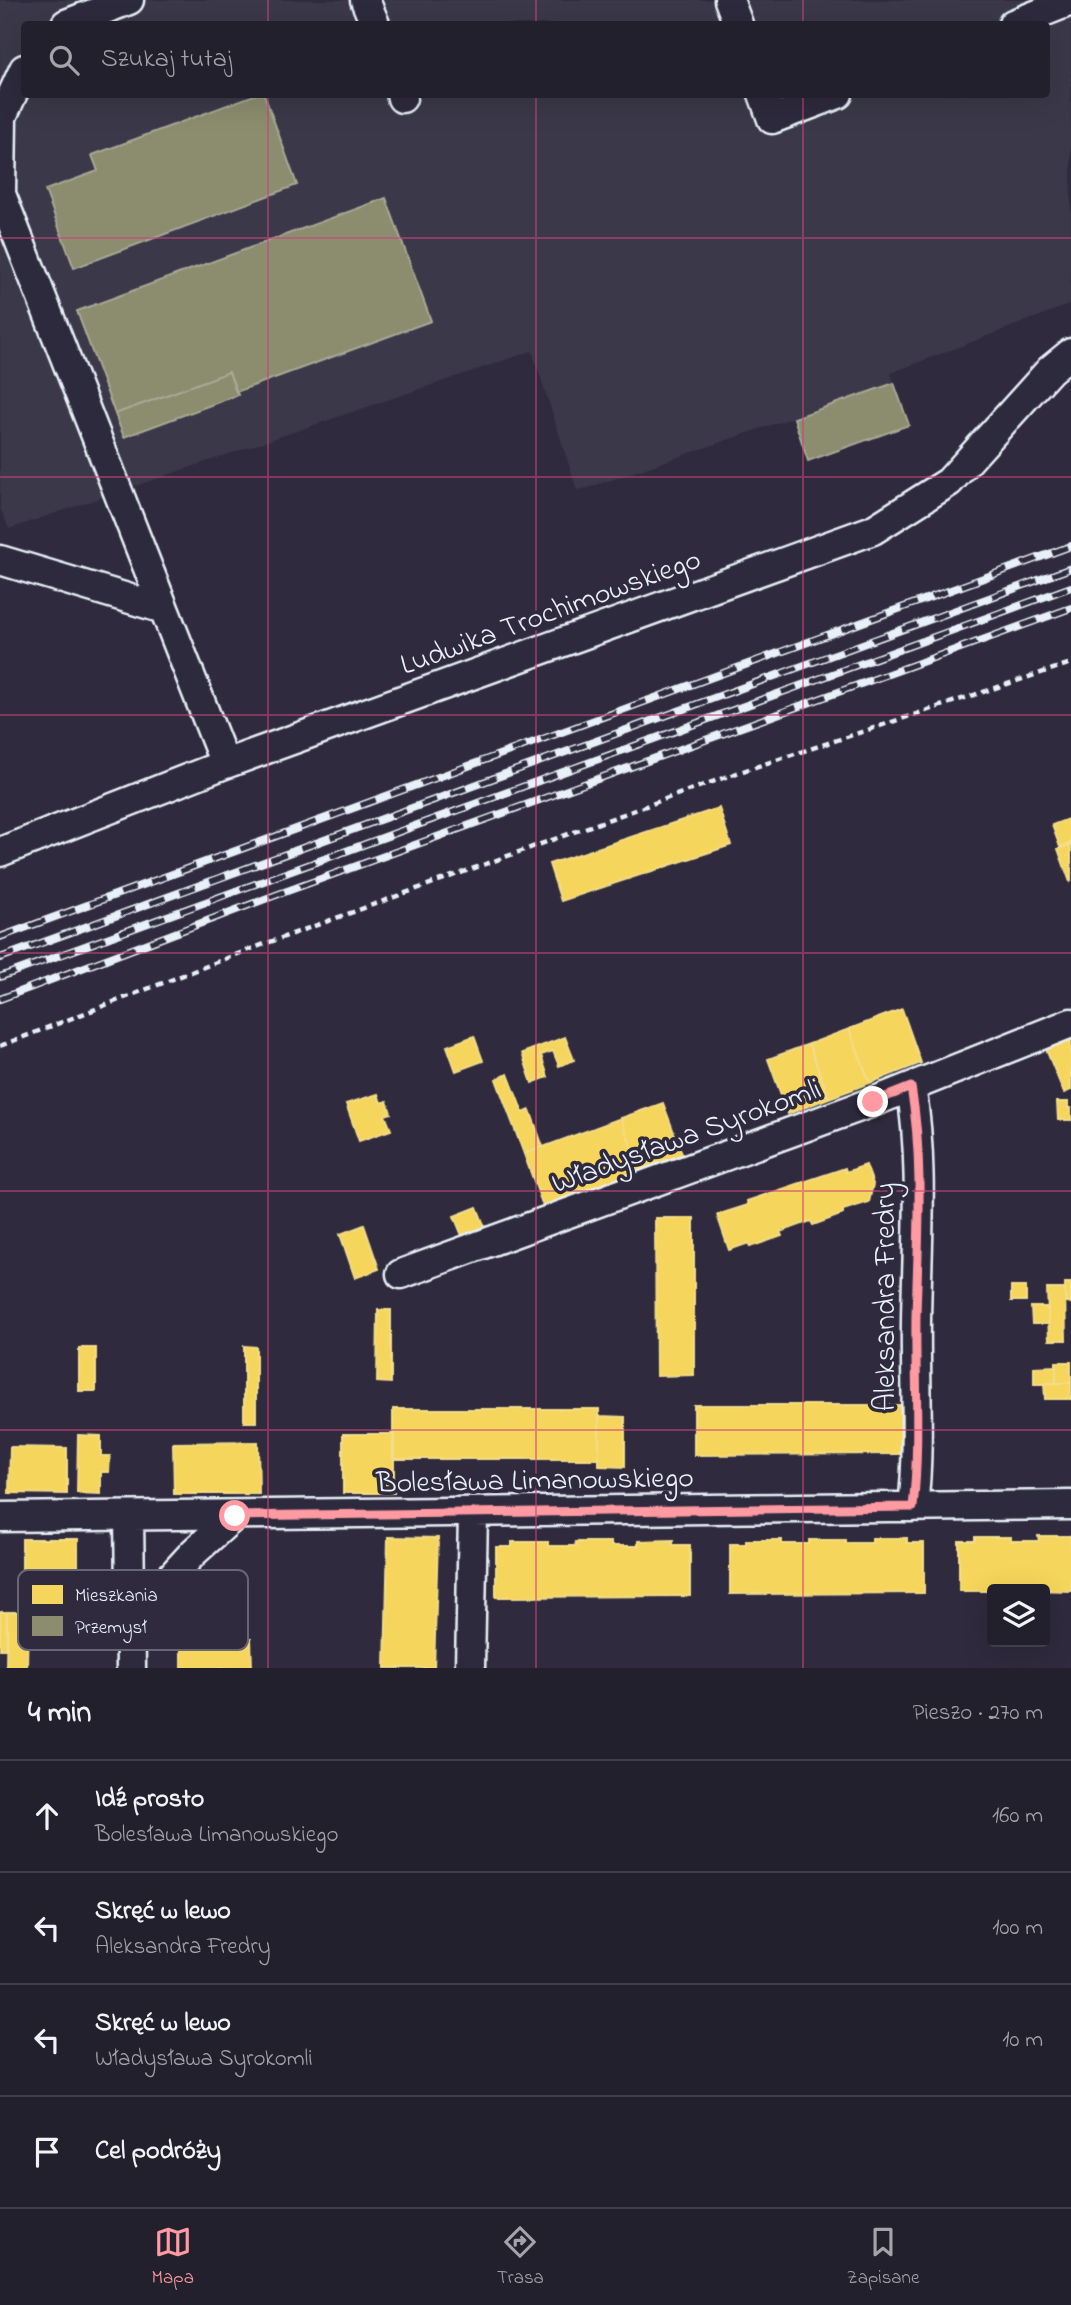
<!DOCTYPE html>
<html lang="pl">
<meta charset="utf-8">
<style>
body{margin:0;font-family:"Indie Flower",sans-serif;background:#2b2836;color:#f1f3f6}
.controls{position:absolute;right:21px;bottom:21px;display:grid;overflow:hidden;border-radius:7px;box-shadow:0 7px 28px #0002}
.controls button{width:63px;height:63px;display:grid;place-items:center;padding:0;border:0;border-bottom:2px solid #403e4a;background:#23202e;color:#f1f3f6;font:35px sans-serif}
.stop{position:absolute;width:21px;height:21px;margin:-16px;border:5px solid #ff9aa2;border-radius:50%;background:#fff}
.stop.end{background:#ff9aa2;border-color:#fff;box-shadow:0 2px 7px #0008}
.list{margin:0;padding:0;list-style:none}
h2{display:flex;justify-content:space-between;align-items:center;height:91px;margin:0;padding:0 28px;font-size:30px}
h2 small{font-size:23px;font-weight:400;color:#a3a3aa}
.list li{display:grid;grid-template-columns:46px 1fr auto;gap:21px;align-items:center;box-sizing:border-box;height:112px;padding:0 28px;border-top:2px solid #403e4a}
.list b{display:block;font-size:26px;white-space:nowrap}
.list p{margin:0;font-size:23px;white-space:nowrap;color:#a3a3aa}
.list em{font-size:23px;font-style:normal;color:#a3a3aa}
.icon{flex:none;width:38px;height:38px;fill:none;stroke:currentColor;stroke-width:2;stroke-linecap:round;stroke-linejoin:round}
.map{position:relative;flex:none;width:1071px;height:1668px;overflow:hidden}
.search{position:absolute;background:#23202e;box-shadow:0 7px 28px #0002;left:21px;right:21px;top:21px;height:77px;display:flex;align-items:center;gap:18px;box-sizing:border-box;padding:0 24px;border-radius:7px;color:#a3a3aa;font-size:26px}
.sheet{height:539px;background:#23202e}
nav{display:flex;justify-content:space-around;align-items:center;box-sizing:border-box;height:98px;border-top:2px solid #403e4a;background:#23202e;font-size:19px;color:#a3a3aa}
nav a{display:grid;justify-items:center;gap:4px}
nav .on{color:#ff9aa2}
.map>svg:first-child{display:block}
.built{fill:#3b3749;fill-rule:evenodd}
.homes{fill:#f6d55c;stroke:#f2dd8b;stroke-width:2}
.industry{fill:#8c8c6e;stroke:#a8aa97;stroke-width:2}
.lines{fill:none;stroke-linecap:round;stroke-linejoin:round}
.minor-casing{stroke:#e8f1f8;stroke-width:33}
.path{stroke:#e8f1f8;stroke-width:4.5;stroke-dasharray:7 5;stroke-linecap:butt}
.minor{stroke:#2f2a3d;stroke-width:28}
.rail-casing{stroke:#e8f1f8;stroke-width:8}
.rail{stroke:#2f2a3d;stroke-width:5;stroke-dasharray:16;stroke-linecap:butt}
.route{stroke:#ff9aa2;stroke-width:9}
.grid{fill:none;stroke:#ca437a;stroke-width:2;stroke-opacity:0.55}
.labels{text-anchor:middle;stroke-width:7;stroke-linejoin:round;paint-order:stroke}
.street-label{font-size:30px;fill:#e8f1f8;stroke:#2f2a3d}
.key{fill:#2f2a3d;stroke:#666675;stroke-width:2}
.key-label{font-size:19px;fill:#e8f1f8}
</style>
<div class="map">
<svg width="1071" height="1668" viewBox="0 0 1071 1668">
<rect width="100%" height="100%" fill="#2f2a3d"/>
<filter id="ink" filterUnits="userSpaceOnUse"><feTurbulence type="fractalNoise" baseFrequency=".0143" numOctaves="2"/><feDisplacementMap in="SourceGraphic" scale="14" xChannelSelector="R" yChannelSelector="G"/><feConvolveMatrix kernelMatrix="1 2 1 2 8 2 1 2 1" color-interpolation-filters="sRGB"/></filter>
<g filter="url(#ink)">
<!-- built -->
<path class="built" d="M0,0h1071v304l-180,69 3,10 -306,105 -11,2 -45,-139 -523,178 -9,-21zM24,24h1022v70h-1022z"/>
<!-- homes -->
<path class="homes" d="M719,808l12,37 -170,56 -12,-37z
M1071,818v25l-11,4 -8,-22z
M1071,845v36l-1,1 -12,-33z
M902,1009l19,54 -51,20 -21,-54z
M849,1029l21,54 -41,15 -20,-54z
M474,1036l9,25 -27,10 -9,-25z
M1071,1036v54l-7,3 -19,-46z
M565,1037l9,23 -15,6 -6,-15 -12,4 7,22 -16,6 -10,-30z
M809,1044l20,54 -41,16 -20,-55z
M508,1074l15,39 7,-3 13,37 -19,7 -28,-75z
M378,1094l3,9 6,-2 4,12 -6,2 6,15 -32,11 -13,-37z
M1057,1102h11v6h3v12h-13z
M663,1103l19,51 -42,16 -19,-52z
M621,1118l19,52 -97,36 -19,-52z
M866,1165l7,19 -4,18 -26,8v4l-30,11 -2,-4 -31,11 2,4 -32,11 -1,-4 -20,7 -12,-35 31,-10 -1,-4 98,-33 1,4z
M477,1207l9,23 -23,8 -9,-22z
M655,1218h39v157l-38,1z
M364,1225l15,44 -24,9 -15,-44z
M1065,1283h6v20l-6,-2z
M1011,1287h15v14h-15z
M1047,1289h18l1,51h-17z
M1031,1307h17v17h-16z
M378,1310h13v73l-14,-1z
M244,1346l12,1v75h-12z
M79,1348h17v43h-17z
M1056,1362h15v21h-15z
M1056,1366v17l-22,1v-17z
M1044,1383h27v16h-26z
M694,1405h206v49l-206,1z
M393,1409h206v50h-206z
M599,1416l26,1v50l-26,-1z
M343,1434h51v59h-51z
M78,1435l23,1v20h9l-1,16h-8v22l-24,-1z
M258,1442l1,52h-85l-1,-51z
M10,1447l57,1v46l-58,-1z
M1038,1536h33v55l-79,-2v2h-33v-50h16v-4h36v4h28z
M388,1537l50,1 -4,130h-49z
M872,1538h35v5h17v50l-194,1v-50h16v-4h36v4h27v-4h36v3h27z
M22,1539h56v42l-56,1z
M673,1540v5h17v51l-194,1v-50h16v-5h36v4h28l-1,-4h36v4h27v-5z
M0,1612h7v37h-7z
M7,1612h21l-1,56h-21z
M181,1627h60v11h10l1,30h-71z"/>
<!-- industry -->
<path class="industry" d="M257,94h7l33,91 -223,83 -29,-78 53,-19 -6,-16z
M386,198l45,123 -195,71 -7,-20 -114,42 -38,-103z
M229,372l9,23 -114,42 -9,-23z
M894,383l15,42 -101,36 -14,-43z"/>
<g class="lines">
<defs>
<path id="minor" d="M365,0l10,24
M729,0l9,24
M66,24l63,-24
M1013,24l58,-23
M24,69l-22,48 -1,77 224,570
M401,94l1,4
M763,94l9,25 66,-25
M0,560l164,49
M0,852l225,-88 648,-234 76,-48 101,-112 21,-17
M911,1087c13,77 6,156 5,234 -1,62 4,125 -3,186
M401,1274l472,-172 198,-79
M0,1517l1071,-12
M129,1517l2,151
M130,1638l30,-49 34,-37 41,-37
M470,1668l3,-155"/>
</defs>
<!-- minor casing -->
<use href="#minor" class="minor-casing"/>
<!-- path -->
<path class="path" d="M0,1046l248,-96 489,-177 334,-110"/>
<!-- minor -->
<use href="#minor" class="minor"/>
<defs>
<path id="rail" d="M0,937l1071,-391
M0,958l1071,-390
M0,977l1071,-390
M0,999l265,-100 806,-291"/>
</defs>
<!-- rail casing -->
<use href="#rail" class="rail-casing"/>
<!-- rail -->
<use href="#rail" class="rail"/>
</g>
</g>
<g class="lines" filter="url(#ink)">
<!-- route -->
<path class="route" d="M235,1516l678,-9c7,-63 2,-128 3,-191 2,-76 8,-154 -5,-229l-38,15"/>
</g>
<!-- grid -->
<path class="grid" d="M268,0v24M536,0v24M803,0v24M268,94v1574M536,94v1574M803,94v1574M0,238h1071M0,477h1071M0,715h1071M0,953h1071M0,1191h1071M0,1430h1071"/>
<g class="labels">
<!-- street labels -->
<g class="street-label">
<text transform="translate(550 611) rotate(-20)" y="10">Ludwika Trochimowskiego</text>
<text transform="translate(686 1135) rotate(-20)" y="10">Władysława Syrokomli</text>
<text transform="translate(884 1297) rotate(-90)" y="10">Aleksandra Fredry</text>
<text transform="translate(535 1479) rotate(-1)" y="10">Bolesława Limanowskiego</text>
</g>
</g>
<!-- legend -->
<rect x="18" y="1570" width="230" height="80" rx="10" class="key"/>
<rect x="32" y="1585" width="31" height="19" fill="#f6d55c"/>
<rect x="32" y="1616" width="31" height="20" fill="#8c8c6e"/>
<g class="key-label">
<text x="75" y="1601">Mieszkania</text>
<text x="75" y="1633">Przemysł</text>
</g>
</svg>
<div class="controls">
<button><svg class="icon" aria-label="layers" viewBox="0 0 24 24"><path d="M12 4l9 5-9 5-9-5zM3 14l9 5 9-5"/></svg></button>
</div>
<div class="stop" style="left:235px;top:1516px"></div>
<div class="stop end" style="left:873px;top:1102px"></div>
<div class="search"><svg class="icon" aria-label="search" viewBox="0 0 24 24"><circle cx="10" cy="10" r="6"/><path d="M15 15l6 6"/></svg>Szukaj tutaj</div>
</div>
<section class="sheet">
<h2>4 min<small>Pieszo · 270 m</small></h2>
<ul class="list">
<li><svg class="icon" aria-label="ahead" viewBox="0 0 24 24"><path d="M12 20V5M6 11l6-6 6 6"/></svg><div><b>Idź prosto</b><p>Bolesława Limanowskiego</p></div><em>160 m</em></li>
<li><svg class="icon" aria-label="left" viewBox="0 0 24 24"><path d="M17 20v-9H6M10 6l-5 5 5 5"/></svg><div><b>Skręć w lewo</b><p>Aleksandra Fredry</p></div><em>100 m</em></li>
<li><svg class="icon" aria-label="left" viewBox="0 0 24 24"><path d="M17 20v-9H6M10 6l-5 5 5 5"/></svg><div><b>Skręć w lewo</b><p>Władysława Syrokomli</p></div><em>10 m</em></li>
<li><svg class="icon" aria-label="arrive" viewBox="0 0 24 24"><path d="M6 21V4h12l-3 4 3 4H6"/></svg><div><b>Cel podróży</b></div></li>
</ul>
</section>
<nav>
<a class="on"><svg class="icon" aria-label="map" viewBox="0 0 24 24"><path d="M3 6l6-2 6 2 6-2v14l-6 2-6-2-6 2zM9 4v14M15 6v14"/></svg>Mapa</a>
<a><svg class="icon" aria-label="directions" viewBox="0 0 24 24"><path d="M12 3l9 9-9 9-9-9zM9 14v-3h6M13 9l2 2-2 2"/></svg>Trasa</a>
<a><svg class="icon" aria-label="saved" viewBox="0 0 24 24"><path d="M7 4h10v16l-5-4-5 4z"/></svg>Zapisane</a>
</nav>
